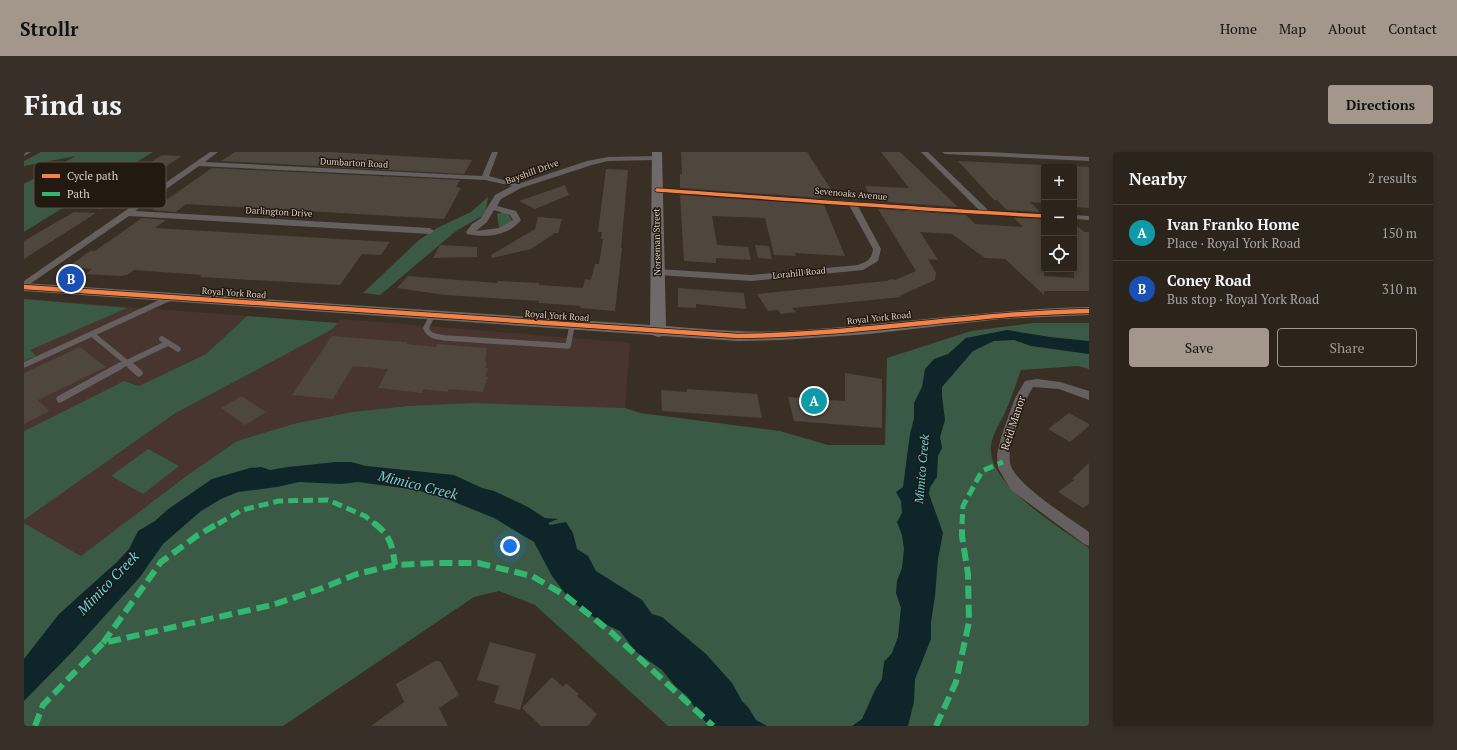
<!DOCTYPE html>
<meta charset="utf-8">
<style>
body{margin:0;font-family:"PT Serif",serif;background:#382f28;color:#f1f3f6}
.controls{position:absolute;right:12px;top:12px;display:grid;overflow:hidden;border-radius:4px;box-shadow:0 2px 6px #0003}
.controls button{width:36px;height:36px;display:grid;place-items:center;padding:0;border:0;border-bottom:1px solid #48403a;background:#2c231b;color:#f1f3f6;font:20px sans-serif}
.you{position:absolute;left:486px;top:394px;width:14px;height:14px;margin:-10px;border:3px solid #fff;border-radius:50%;background:#1a73e8;box-shadow:0 0 0 6px #1a73e833}
.badge{display:grid;place-items:center;width:26px;height:26px;border-radius:50%;background:#a3978c;color:#fff;font-size:13px;font-weight:700}
.pin{position:absolute;translate:-50% -50%;border:2px solid #fff;box-shadow:0 1px 4px #0006}
.list{margin:0;padding:0;list-style:none}
h2{display:flex;justify-content:space-between;align-items:center;height:52px;margin:0;padding:0 16px;font-size:17px}
h2 small{font-size:13px;font-weight:400;color:#a6a4a3}
.list li{display:grid;grid-template-columns:26px 1fr auto;gap:12px;align-items:center;box-sizing:border-box;height:56px;padding:0 16px;border-top:1px solid #48403a}
.list b{display:block;font-size:15px;white-space:nowrap}
.list p{margin:0;font-size:13px;white-space:nowrap;color:#a6a4a3}
.list em{font-size:13px;font-style:normal;color:#a6a4a3}
.actions{display:flex;gap:8px;padding:12px 16px}
.actions a{flex:1;padding:9px 0;border:1px solid #a3978c;border-radius:4px;text-align:center;font-size:14px;color:#a3978c}
.actions .main{background:#a3978c;color:#111}
.icon{flex:none;width:22px;height:22px;fill:none;stroke:currentColor;stroke-width:2;stroke-linecap:round;stroke-linejoin:round}
.map{position:relative;flex:none;width:1065px;height:574px;overflow:hidden;border-radius:4px}
header{display:flex;align-items:center;gap:24px;box-sizing:border-box;height:56px;padding:0 20px;background:#a3978c;color:#111}
header strong{font-size:19px}
nav{display:flex;gap:22px;margin-inline-start:auto;font-size:14px}
.intro{display:flex;align-items:center;justify-content:space-between;box-sizing:border-box;height:96px;padding:0 24px}
h1{margin:0;font-size:28px}
.button{padding:10px 18px;border-radius:4px;background:#a3978c;color:#111;font-size:14px;font-weight:700}
main{display:flex;gap:24px;padding:0 24px}
aside{flex:1;background:#2c231b;border-radius:4px;box-shadow:0 2px 6px #0003}
.map>svg:first-child{display:block}
.education{fill:#483530}
.green{fill:#3a5a45}
.water{fill:#0e2529}
.building{fill:#4f463d}
.lines{fill:none;stroke-linecap:round;stroke-linejoin:round}
.lane-far1{stroke:#655f5f;stroke-width:5.5}
.lane{stroke:#655f5f;stroke-width:7}
.street{fill:#655f5f;fill-rule:evenodd}
.secondary{fill:#706969;fill-rule:evenodd}
.quiet-far1{stroke:#33b770;stroke-width:5;stroke-dasharray:10 5;stroke-linecap:butt}
.quiet{stroke:#33b770;stroke-width:6;stroke-dasharray:13 6;stroke-linecap:butt}
.cycleway-far1-casing{stroke:#221911;stroke-width:5}
.cycleway-casing{stroke:#221911;stroke-width:6}
.cycleway-far1{stroke:#f48246;stroke-width:3.5}
.cycleway{stroke:#f48246;stroke-width:4.5}
.labels{text-anchor:middle;stroke-width:3;stroke-linejoin:round;paint-order:stroke}
.far-street-label{font-size:9px;fill:#dccfc4;stroke:#221911}
.street-label{font-size:11px;fill:#dccfc4;stroke:#221911}
.water-label{font-size:12px;font-style:italic;fill:#5fd7ef;stroke:#221911}
.near-water-label{font-size:14px;font-style:italic;fill:#5fd7ef;stroke:#221911}
.key{fill:#221911;stroke:#5a5047;stroke-width:1}
.key-label{font-size:11px;fill:#dccfc4}
</style>
<header>
<strong>Strollr</strong>
<nav><a>Home</a><a>Map</a><a>About</a><a>Contact</a></nav>
</header>
<div class="intro"><h1>Find us</h1><a class="button">Directions</a></div>
<main>
<div class="map">
<svg width="1065" height="574" viewBox="0 0 1065 574">
<rect width="100%" height="100%" fill="#3a2f24"/>
<!-- education -->
<path class="education" d="M0,147l223,17 -41,38 -67,32 -15,-5 -100,50z
M317,167l289,24 -5,65 -151,-5 -67,3 -55,6 -59,12 -56,17 -48,33 -108,82 -57,-33v-3l150,-106 157,-84z"/>
<!-- green -->
<path class="green" d="M17,0h112l-129,80v-48l52,-28 -52,10v-5z
M464,45l-2,13 -4,6 -26,15 -76,64 -17,-2 56,-53 18,-12 34,-16z
M479,60l5,2 4,6 -2,4 -11,5 -2,-15z
M0,147l103,9 -97,42 6,6 -12,5z
M223,164l91,7 -7,7 -157,84 -150,106v-89l100,-50 15,5 67,-32z
M1010,171h55v46l-11,-3 -57,4c-5,13 -9,28 -15,40 -5,12 -14,24 -15,36 -5,38 71,83 98,102v178h-421l-133,-121 -36,-14 -25,6 -191,129h-259v-203l57,33 108,-82 48,-33 56,-17 59,-12 55,-6 67,-3 151,5 15,5 140,18 48,14h57l2,-87 84,-27z
M124,297l31,17 -36,28 -32,-18z"/>
<!-- water -->
<path class="water" d="M983,178l43,7 39,4v13l-58,-8 -17,-6 -20,1 -21,10 -31,36v9l3,24 -5,17 2,11 -4,8 -1,21 -7,10 -1,7 14,39 -5,26 -3,37 -4,26v17l-16,40 -1,23 -6,24h-56l10,-7 14,-31 6,-9 2,-17 8,-9 6,-16 3,-29 -5,-15 1,-12 5,-13 2,-19 -2,-14 -5,-13 5,-9 -1,-12 -5,-9 7,-5 7,-53 4,-16v-15l8,-16 3,-18 9,-10 14,-5 18,-16z
M312,310h15l15,4 88,9 28,13 12,3 34,16 17,11 13,1 -10,4 2,2 16,-3 7,11 4,16 11,7 8,15 46,29 10,14 10,3 44,37 26,29 10,18 6,6 8,13 11,6h-57l-10,-10 -12,-19 -13,-11 -13,-16 -27,-19 -15,-20 -18,-8 -32,-23 -18,-24 -18,-34 -40,-24 -47,-19 -30,-9 -59,-8 -17,2 -42,-2 -22,5 -39,5 -17,7 -20,12 -38,33 -23,33 -67,74 -49,50v-42l35,-45 59,-53 11,-12 9,-18 17,-10 12,-11 45,-31 38,-11 11,-1 9,3 18,-3z"/>
<!-- building -->
<path class="building" d="M211,0h95l142,8 -8,14 -243,-13z
M657,0h126l25,39 -14,-1 3,8 -141,-10v-14h2z
M857,0h19l58,55 -85,-6 -8,-15 44,2z
M138,3l20,1 -17,11 -20,-1z
M934,9l86,4v38l-14,-1 10,10 -33,-2 -10,-10h-3z
M1050,14l15,1v41l-15,-1z
M188,16l248,12 -4,7 5,1 -17,31 -258,-15 -10,8 -24,-2z
M582,17l22,1 -7,78h1l-7,63 -35,-3 1,-2 -42,-3v-2l-94,-6 -48,-7 11,-12 89,7 1,-2 22,1 19,1v2l44,3 2,-9 6,1 4,-16h4l4,-25h-2l1,-7h-4z
M100,28l6,10 -28,19 -20,-1z
M541,33l4,10 -34,14 -16,-8z
M656,43l144,10 21,51 -50,-3 1,3 -22,-1 -9,-37 -53,-2 5,29 31,2 3,13 -35,-2v5l-32,-2z
M854,57l88,6 9,9 48,3 -9,-9 30,1v57l30,2v-55l10,9h5v59h-45v4l-39,-36 -20,-1 -33,-24 -32,-2 18,28 -10,-1 8,14 -1,7 -36,16 2,1 -109,11 4,4 -15,2 -3,-4 -10,1 -11,-17 130,-13 5,-2 3,1 21,-9z
M50,60l22,1 -72,46v-18z
M514,65l24,2 -4,14h-3l-24,16 -39,9 -1,-3 44,-26z
M118,66l24,2 -11,8 235,14 -9,13 -19,-1 -22,31 -140,-8 2,-2 -68,-5 -7,5 -6,1 -35,-2 6,-5 -24,-2 22,-16h5z
M416,93l37,2v10l-44,1z
M731,93l14,1 3,13 -14,-1z
M654,136l66,5 2,16 -50,-5v4l-18,-1z
M308,184l75,6 -1,2 30,3 1,-3 50,4 -2,14h2l-2,6h3l-3,9h3l-5,15 -34,-3 -2,3 -24,-3 -1,4 -44,-5 10,-19 -35,-3 -20,33 -41,-4z
M56,195l26,20 -68,33 11,11 -25,13v-51z
M821,221l37,6v49l-88,-7 -6,-24 57,4z
M663,237l70,5 5,24 -100,-7 -1,-21 26,2z
M216,245h3l23,15 -21,13 -24,-17z
M1045,261l20,11v2l-19,16 -22,-13z
M1065,311v41l-6,4 -25,-16 16,-12 -2,-1z
M466,490l46,12 -16,56 -26,-7 5,-17 -22,-6z
M411,509h5l19,34 -20,13 9,18h-77l33,-24 -8,-18z
M528,525l11,10 3,-4 13,11 -2,2 20,18 -9,12h-47l-19,-18z"/>
<g class="lines">
<!-- lane-far1 -->
<path class="lane-far1" d="M408,164l-6,12c3,9 12,9 20,10l122,8 4,-20
M68,182l40,33
M138,187l16,10
M0,213l146,-67
M94,215l50,-24"/>
<!-- lane -->
<path class="lane" d="M107,214l8,7
M36,247l60,-33"/>
<!-- street -->
<path class="street" d="M0,0h7l-7,4z
M186,0h8l-13,10 277,14 10,-24h6l-9,24 29,8 69,-23 21,-4 49,-1 3,2 -3,2 -49,1 -16,4 -71,23 -20,11 -4,7 19,5 5,9c-12,16 -36,18 -54,14l-1,-2 6,-8 9,-6 14,-23 17,-9 -27,-6 -286,-14 -64,45 295,17 4,3 -4,3 -301,-18 -105,72v-7zM470,58l16,5 3,5 -14,8 -23,3 11,-9z
M897,0h7l61,59 55,3v4l-130,-7 -56,-5 23,43 -3,12 -15,9 -111,11 -94,-6 -5,-3 5,-3 94,6 106,-10c9,-3 14,-6 15,-16l-24,-44 -195,-13v-4h3l322,22z
M918,0h46l101,5v4l-144,-7z
M1050,63l15,1v4l-15,-1z
M1013,227l23,3 26,8 3,1v9l-30,-11 -26,-2c-8,12 -12,27 -16,40 -4,11 -9,24 -7,36 4,21 60,55 79,69v14l-5,-2 -73,-54 -13,-22 -1,-14 5,-20 13,-36 10,-17z"/>
<!-- secondary -->
<path class="secondary" d="M628,0h10l4,174c39,3 78,7 118,5 102,-5 203,-22 305,-24v8l-88,4 -132,15 -87,6 -44,1 -75,-5 -5,1 -6,-2 -628,-44v-8l626,42z"/>
<!-- quiet-far1 -->
<path class="quiet-far1" d="M194,372l24,-14 37,-9 49,-1 37,16 10,8
M938,372l1,-18 19,-35 21,-9"/>
<!-- quiet -->
<path class="quiet" d="M350,371c17,13 18,22 21,42
M79,491l58,-81 37,-27 21,-12
M11,574l8,-21 60,-62 169,-38 48,-16 37,-15 38,-9 41,-2h42l54,13 34,20 46,37 101,93
M912,574l20,-44 13,-60 -1,-48 -6,-38v-13"/>
<defs>
<path id="cycleway-far1" d="M633,38c129,9 258,19 387,26"/>
<path id="cycleway" d="M0,135l714,49c118,-1 233,-23 351,-25"/>
</defs>
<!-- cycleway-far1 casing -->
<use href="#cycleway-far1" class="cycleway-far1-casing"/>
<!-- cycleway casing -->
<use href="#cycleway" class="cycleway-casing"/>
<!-- cycleway-far1 -->
<use href="#cycleway-far1" class="cycleway-far1"/>
<!-- cycleway -->
<use href="#cycleway" class="cycleway"/>
</g>
<g class="labels">
<!-- far-street labels -->
<g class="far-street-label">
<text transform="translate(330 11) rotate(3)" y="3">Dumbarton Road</text>
<text transform="translate(508 20) rotate(-20)" y="3">Bayshill Drive</text>
<text transform="translate(827 42) rotate(5)" y="3">Sevenoaks Avenue</text>
<text transform="translate(255 60) rotate(3)" y="3">Darlington Drive</text>
<text transform="translate(633 90) rotate(-91)" y="3">Norseman Street</text>
<text transform="translate(775 121) rotate(-6)" y="3">Lorahill Road</text>
<text transform="translate(210 141) rotate(4)" y="3">Royal York Road</text>
<text transform="translate(533 164) rotate(4)" y="3">Royal York Road</text>
<text transform="translate(855 166) rotate(-6)" y="3">Royal York Road</text>
</g>
<!-- street labels -->
<g class="street-label">
<text transform="translate(989 271) rotate(-72)" y="4">Reid Manor</text>
</g>
<!-- water labels -->
<g class="water-label">
<text transform="translate(898 317) rotate(-85)" y="4">Mimico Creek</text>
</g>
<!-- near-water labels -->
<g class="near-water-label">
<text transform="translate(394 333) rotate(14)" y="5">Mimico Creek</text>
<text transform="translate(84 431) rotate(-46)" y="5">Mimico Creek</text>
</g>
</g>
<!-- legend -->
<rect x="10" y="10" width="132" height="46" rx="6" class="key"/>
<rect x="18" y="22" width="18" height="4" fill="#f48246"/>
<rect x="18" y="40" width="18" height="4" fill="#33b770"/>
<g class="key-label">
<text x="43" y="28">Cycle path</text>
<text x="43" y="46">Path</text>
</g>
</svg>
<div class="controls">
<button>+</button>
<button>−</button>
<button><svg class="icon" aria-label="locate" viewBox="0 0 24 24"><circle cx="12" cy="12" r="6"/><path d="M12 2v4M12 18v4M2 12h4M18 12h4"/></svg></button>
</div>
<div class="you"></div>
<div class="pin badge" style="left:790px;top:249px;background:#0f9aa8">A</div>
<div class="pin badge" style="left:47px;top:127px;background:#1a4fb4">B</div>
</div>
<aside>
<h2>Nearby<small>2 results</small></h2>
<ul class="list">
<li><span class="badge" style="background:#0f9aa8">A</span><div><b>Ivan Franko Home</b><p>Place · Royal York Road</p></div><em>150 m</em></li>
<li><span class="badge" style="background:#1a4fb4">B</span><div><b>Coney Road</b><p>Bus stop · Royal York Road</p></div><em>310 m</em></li>
</ul>
<div class="actions"><a class="main">Save</a><a>Share</a></div>
</aside>
</main>
